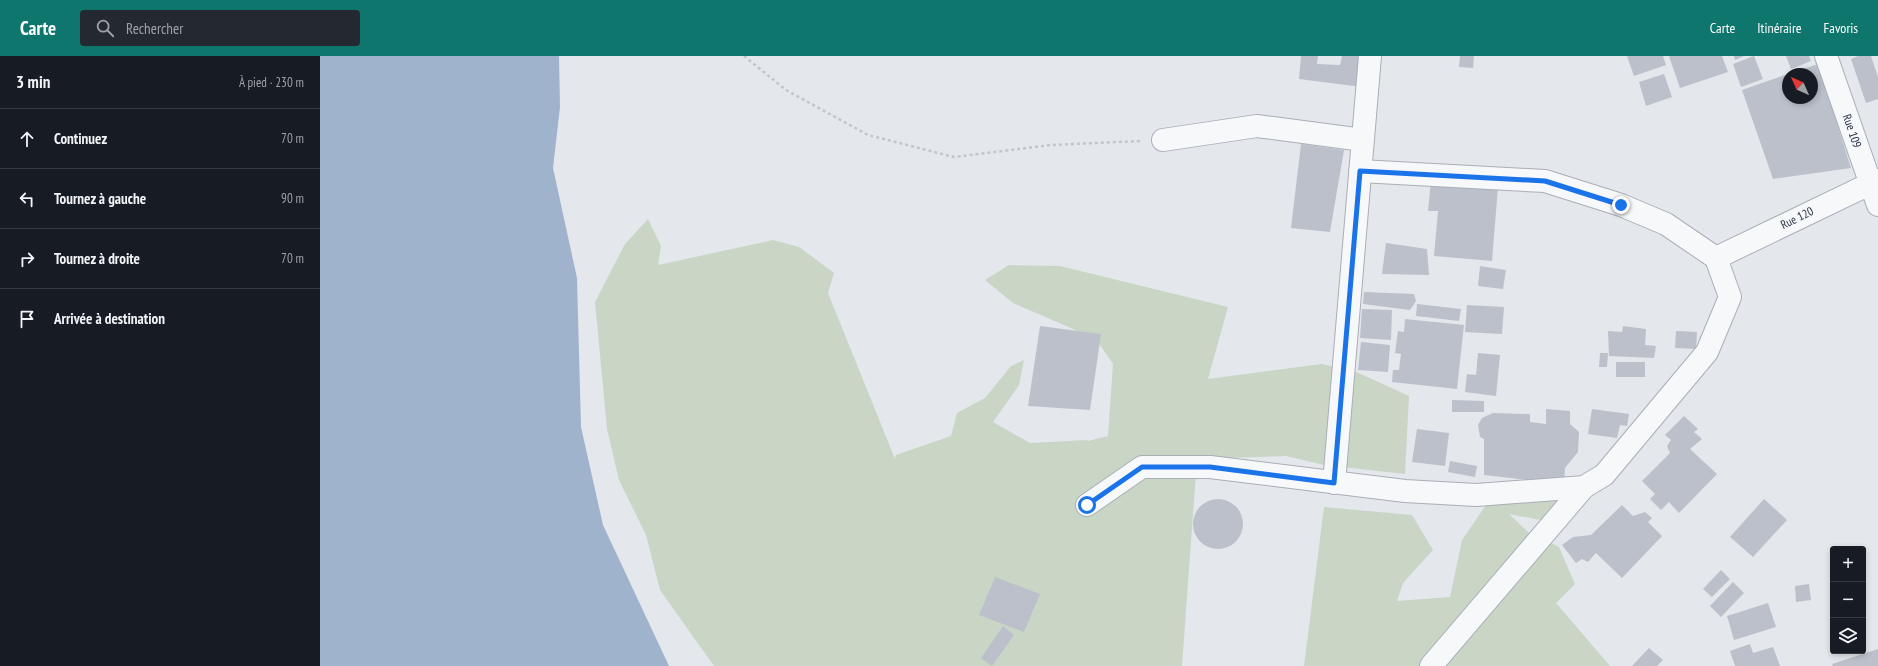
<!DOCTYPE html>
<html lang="fr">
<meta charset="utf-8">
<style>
body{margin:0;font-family:"PT Sans Narrow",sans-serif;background:#242831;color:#f1f3f6}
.controls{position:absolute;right:12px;bottom:12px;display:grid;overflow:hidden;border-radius:4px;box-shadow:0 2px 6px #0003}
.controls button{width:36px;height:36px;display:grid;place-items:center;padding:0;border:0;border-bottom:1px solid #363941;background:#171b24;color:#f1f3f6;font:20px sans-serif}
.compass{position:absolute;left:1462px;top:12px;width:36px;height:36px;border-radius:50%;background:#171b24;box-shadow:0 2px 6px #0003;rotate:315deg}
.stop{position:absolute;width:12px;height:12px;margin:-9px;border:3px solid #1a73e8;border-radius:50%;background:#fff}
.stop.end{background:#1a73e8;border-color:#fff;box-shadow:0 1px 4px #0008}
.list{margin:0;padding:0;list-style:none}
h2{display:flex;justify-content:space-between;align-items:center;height:52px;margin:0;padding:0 16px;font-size:17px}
h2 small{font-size:13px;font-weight:400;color:#9ea1a6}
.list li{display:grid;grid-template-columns:26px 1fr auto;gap:12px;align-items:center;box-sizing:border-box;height:60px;padding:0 16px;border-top:1px solid #363941}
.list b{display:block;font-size:15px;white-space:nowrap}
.list em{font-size:13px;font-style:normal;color:#9ea1a6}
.icon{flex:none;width:22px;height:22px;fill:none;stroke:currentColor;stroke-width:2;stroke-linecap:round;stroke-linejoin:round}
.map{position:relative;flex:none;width:1558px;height:610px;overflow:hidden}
header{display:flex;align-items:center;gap:24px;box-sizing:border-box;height:56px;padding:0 20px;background:#0f766e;color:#fff}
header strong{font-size:19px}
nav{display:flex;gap:22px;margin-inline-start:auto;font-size:14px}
.search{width:280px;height:36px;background:#242831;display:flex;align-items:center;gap:10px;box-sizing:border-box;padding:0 14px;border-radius:4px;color:#9ea1a6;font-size:15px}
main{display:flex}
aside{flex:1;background:#171b24}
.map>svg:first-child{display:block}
.green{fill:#c9d6c5}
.water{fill:#9fb4cc}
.building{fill:#bbc0ca}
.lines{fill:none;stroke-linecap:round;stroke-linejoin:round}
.minor-casing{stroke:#a9aeb7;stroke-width:24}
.path{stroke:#c2c5cb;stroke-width:2.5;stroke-dasharray:3 3;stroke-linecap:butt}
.minor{stroke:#f7f8fa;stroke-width:22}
.route{stroke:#1a73e8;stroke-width:5}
.labels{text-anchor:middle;stroke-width:3;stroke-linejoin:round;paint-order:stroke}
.street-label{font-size:12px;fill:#2b3445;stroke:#f4f6f9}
</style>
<header>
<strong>Carte</strong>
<div class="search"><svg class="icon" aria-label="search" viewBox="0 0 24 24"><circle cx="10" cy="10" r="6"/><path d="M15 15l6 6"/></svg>Rechercher</div>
<nav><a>Carte</a><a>Itinéraire</a><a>Favoris</a></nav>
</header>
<main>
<aside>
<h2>3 min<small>À pied · 230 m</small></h2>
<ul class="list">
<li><svg class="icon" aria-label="ahead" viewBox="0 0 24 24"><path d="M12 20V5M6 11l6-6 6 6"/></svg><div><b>Continuez</b></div><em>70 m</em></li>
<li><svg class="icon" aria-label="left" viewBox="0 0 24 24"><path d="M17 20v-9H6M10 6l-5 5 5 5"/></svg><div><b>Tournez à gauche</b></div><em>90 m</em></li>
<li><svg class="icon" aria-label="right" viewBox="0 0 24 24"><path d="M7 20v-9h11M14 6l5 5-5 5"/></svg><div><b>Tournez à droite</b></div><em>70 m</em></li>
<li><svg class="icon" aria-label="arrive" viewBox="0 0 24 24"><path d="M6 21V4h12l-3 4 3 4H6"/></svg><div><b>Arrivée à destination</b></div></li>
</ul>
</aside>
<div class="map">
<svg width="1558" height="610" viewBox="0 0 1558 610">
<rect width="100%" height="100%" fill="#e4e7ec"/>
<!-- green -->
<path class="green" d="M328,163l13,27 -3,19 115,-25 26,7 35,26 -6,20 67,166 1,-4 55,-19 6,-23 28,-15 26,-32 13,-6 -5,25 -26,37 37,21 57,-3 1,1 20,-5 5,-72 -17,-25 -83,-36 -28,-23 24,-15 51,1 168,41 -20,72 113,-15 31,6 57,26 -4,78 -81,-9 -38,-9 -89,3 -15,207h-468l-54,-76 -14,-55 -27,-55 -12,-51 -12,-127 30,-58z
M1181,427l88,11 -38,28 -42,-8 20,19 30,14 16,37 -19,19 54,63h-306l20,-159 88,8 21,35 -30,33 -6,18 53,-4 12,-57z"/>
<!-- water -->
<path class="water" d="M0,0h239l1,51 -7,61 24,110 4,149 22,98 66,141h-349z"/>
<!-- building -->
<path class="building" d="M981,0h17l-1,8 23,1 2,-9h26l-6,31 -63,-8z
M1140,0h14l-1,12 -14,-1z
M1307,0h36l3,9 -32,11z
M1349,0h53l6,16 -48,16z
M1414,0h10l-9,4z
M1434,0l9,23 -22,8 -8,-23z
M1466,0h23l2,5 -20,8z
M1538,0h13l7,21v22l-12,4 -15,-44z
M1498,8l33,104 -78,11 -31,-89 46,-16v24h24v-24h-23z
M1344,18l8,23 -26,9 -7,-24z
M981,88l43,6 -14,82 -39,-4z
M1111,125l67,6 -6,74 -58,-5 4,-45h-10z
M1066,187l41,6 2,26 -47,-1z
M1160,210l26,4 -3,19 -25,-3z
M1044,236l50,2 2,7 -6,9 -47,-6z
M1097,248l44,5 -2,12 -43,-5z
M1147,249l37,2 -2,27 -37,-2z
M1042,253l30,1 -1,30 -31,-2z
M1085,263l59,6 -7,64 -65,-7 1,-12h6l2,-16 -6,-1 3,-22 6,1z
M720,270l61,8 -11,76 -62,-4z
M1303,270l23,3 -1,16 11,1 -2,12 -45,-2 -1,-25 14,1z
M1356,275l21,1 -1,17 -21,-1z
M1041,286l29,3 -2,27 -30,-2z
M1158,297l22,2 -4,41 -31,-4 2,-18 9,1z
M1280,297h8l-1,14h-8z
M1296,306h29v15h-29z
M1132,344l32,1v11h-32z
M1226,353l24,2v13l9,8 -1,20 -13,16 -1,16 -80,-9v-36l-4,-2 -2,-12 4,-7 11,-5 37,1v8l16,2z
M1272,353l37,5 -2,12 -7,-1 -3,13 -29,-4z
M1364,360l14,13 -4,3 8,7 -12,10 27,25 -38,39 -10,-11 -8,8 -11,-11 5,-5 -13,-13 28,-28 -3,-7 4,-6 -6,-5z
M1097,373l32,4 -4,33 -33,-4z
M1130,405l27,5 -2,11 -27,-5z
M873 468a25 25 0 1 1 50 0a25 25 0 1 1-50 0Z
M1444,443l23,21 -34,37 -23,-20z
M1302,449l11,11 12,-4 7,6 -4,4 14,14 -40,42 -26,-25 -8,9 -6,-3 -6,4 -14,-18 11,-8 18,-2z
M1401,514l9,9 -18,18 -9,-8z
M675,521l45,17 -16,38 -45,-17z
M1413,526l11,11 -23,24 -11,-11z
M1489,528l2,16 -15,2 -1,-16z
M1448,547l8,24 -42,13 -7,-24z
M683,570l11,9 -22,31 -11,-8z
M1430,588l3,9 20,-6 7,19h-45l-5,-15z
M1329,592l14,12 -6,6h-25z
M1558,593v17h-45l-1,-2z"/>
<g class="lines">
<defs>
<path id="minor" d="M1506,0l52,149
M843,84l94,-14 106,14
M1396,202l162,-78
M1014,427l36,-427
M767,449l55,-38h68l195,24 71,4 108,-8 20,-12 103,-123 23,-55 -14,-39 -50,-34 -45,-19 -76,-24 -185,-10
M1111,610l153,-179"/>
</defs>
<!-- minor casing -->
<use href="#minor" class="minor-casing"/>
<!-- path -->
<path class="path" d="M424,0l42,34 82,45 86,22 97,-12 89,-4"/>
<!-- minor -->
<use href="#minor" class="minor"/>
</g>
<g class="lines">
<!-- route -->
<path class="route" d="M767,449l55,-38h68l124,16 26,-312 185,10 76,24"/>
</g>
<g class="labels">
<!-- street labels -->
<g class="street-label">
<text transform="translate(1532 75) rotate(71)" y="4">Rue 109</text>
<text transform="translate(1477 162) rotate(-26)" y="4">Rue 120</text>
</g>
</g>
</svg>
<div class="controls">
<button>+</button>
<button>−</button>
<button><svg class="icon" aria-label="layers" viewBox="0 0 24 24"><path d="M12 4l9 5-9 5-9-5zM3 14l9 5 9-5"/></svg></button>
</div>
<svg class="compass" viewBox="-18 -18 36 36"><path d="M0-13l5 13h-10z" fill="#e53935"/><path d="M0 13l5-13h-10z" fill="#9ea1a6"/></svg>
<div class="stop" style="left:767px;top:449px"></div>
<div class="stop end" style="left:1301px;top:149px"></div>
</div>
</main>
